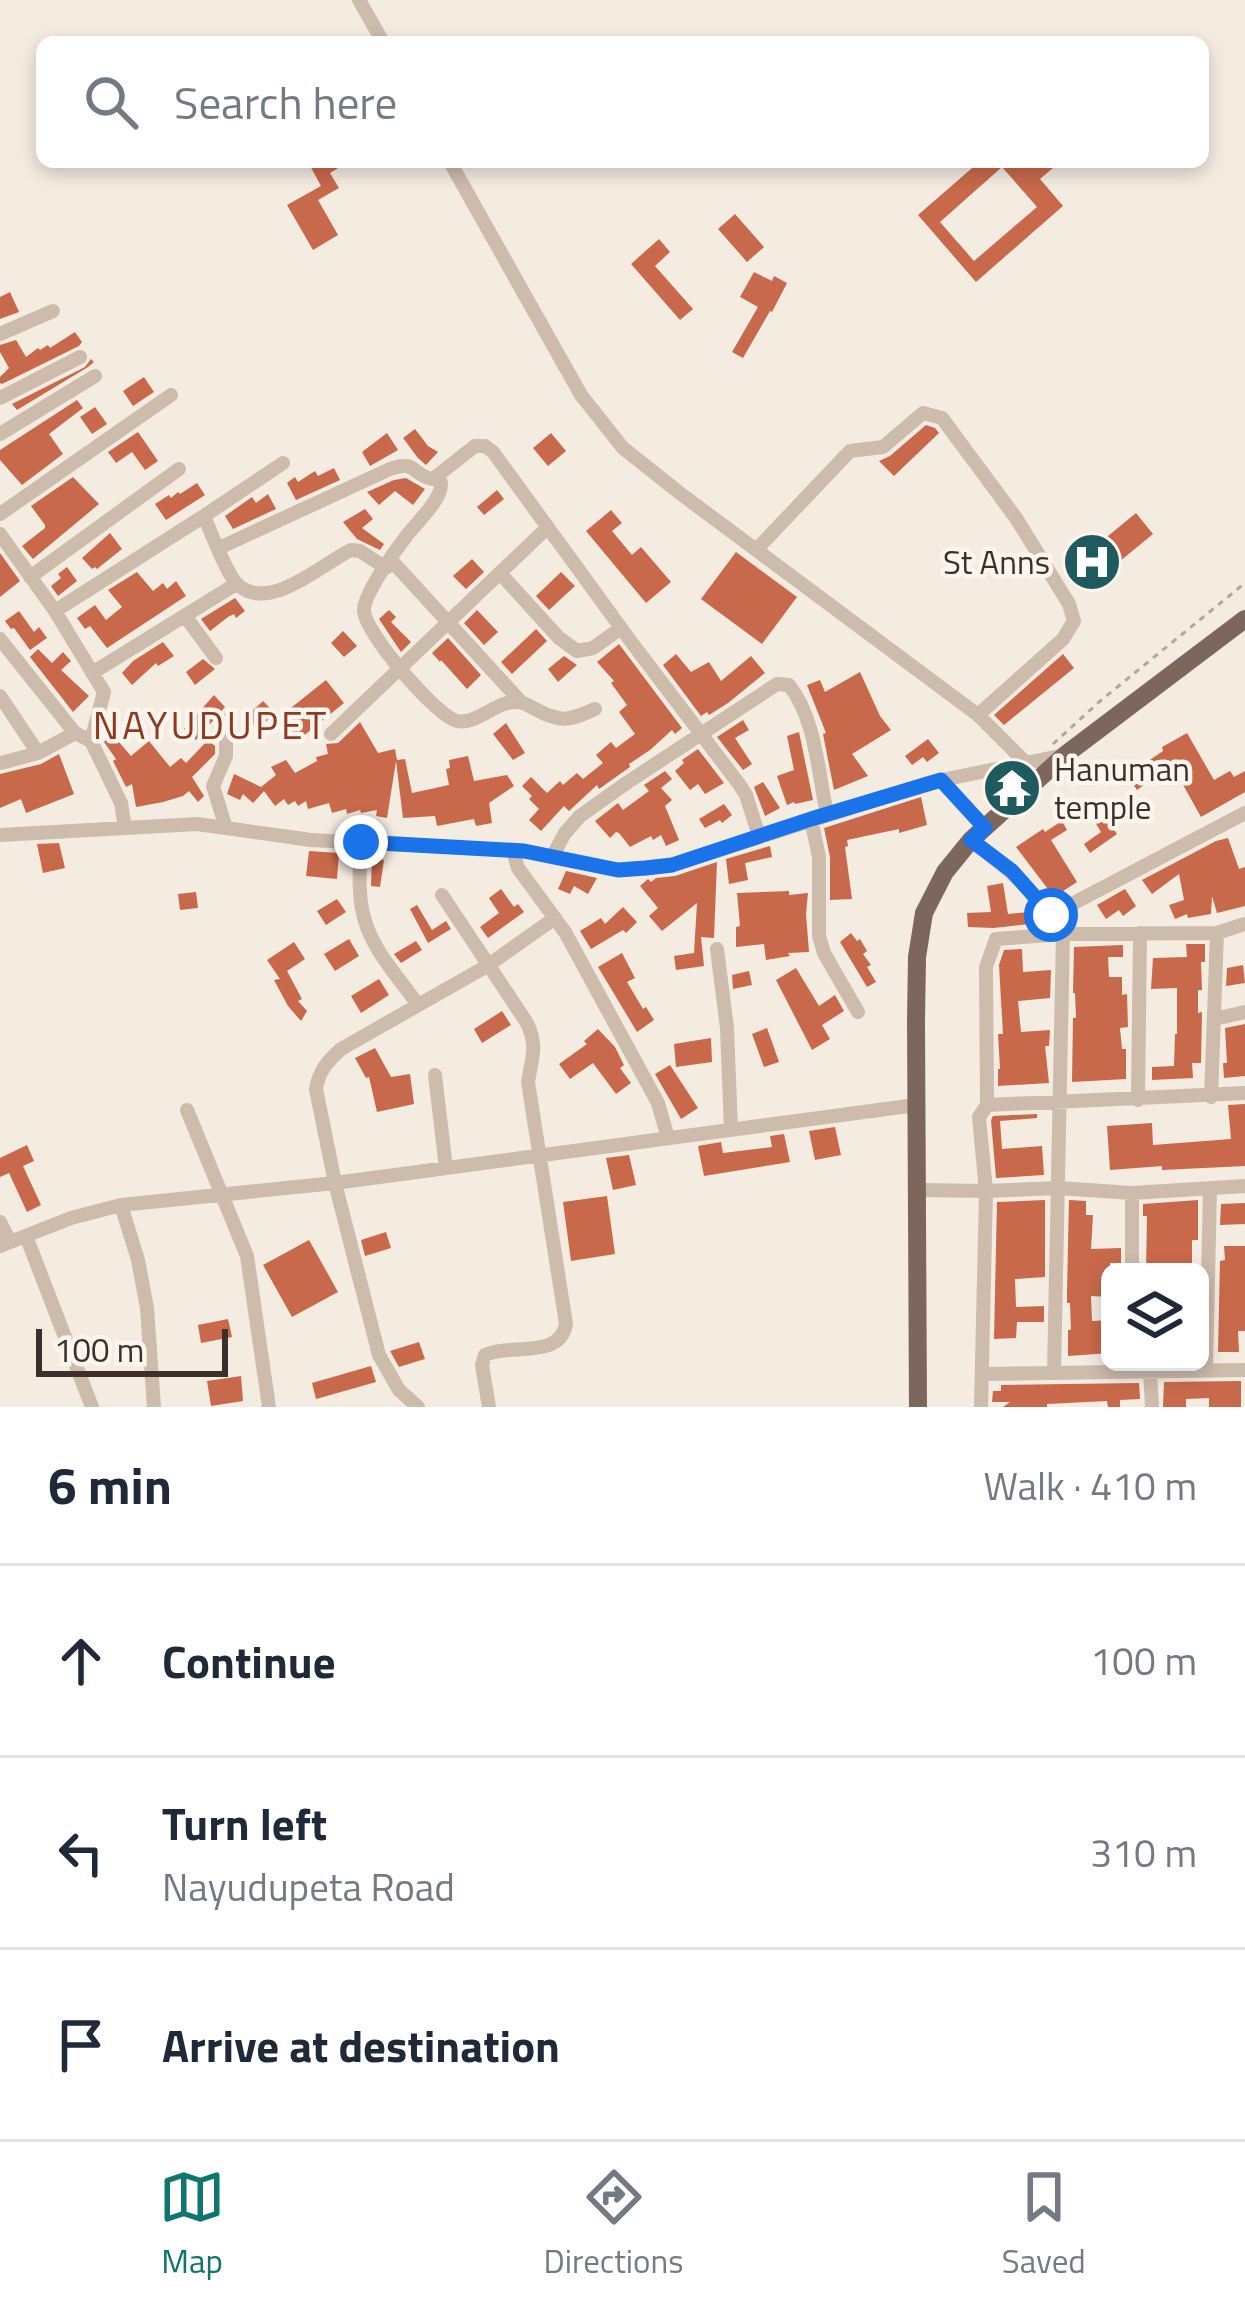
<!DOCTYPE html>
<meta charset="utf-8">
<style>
body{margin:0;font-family:"Titillium Web",sans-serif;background:#f2f2f3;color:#1f2937}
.controls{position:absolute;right:36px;bottom:36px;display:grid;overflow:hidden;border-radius:18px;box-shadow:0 6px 18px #0003}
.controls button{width:108px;height:108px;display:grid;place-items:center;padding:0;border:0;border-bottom:3px solid #e0e1e3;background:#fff;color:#1f2937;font:60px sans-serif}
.scale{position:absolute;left:36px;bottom:30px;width:192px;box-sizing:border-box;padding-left:12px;border:6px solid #3b302b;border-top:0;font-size:33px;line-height:42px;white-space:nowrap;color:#3b302b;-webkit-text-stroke:9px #fbf5ee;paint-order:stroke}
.stop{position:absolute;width:36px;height:36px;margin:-27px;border:9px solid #1a73e8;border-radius:50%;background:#fff}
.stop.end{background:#1a73e8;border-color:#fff;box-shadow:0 3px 12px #0008}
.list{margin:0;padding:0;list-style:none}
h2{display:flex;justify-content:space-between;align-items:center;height:156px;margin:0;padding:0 48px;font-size:51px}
h2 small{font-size:39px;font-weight:400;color:#747a83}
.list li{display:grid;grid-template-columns:78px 1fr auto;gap:36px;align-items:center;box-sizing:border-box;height:192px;padding:0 48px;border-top:3px solid #e0e1e3}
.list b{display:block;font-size:45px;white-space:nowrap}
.list p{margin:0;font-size:39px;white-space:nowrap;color:#747a83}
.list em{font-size:39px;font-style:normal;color:#747a83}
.icon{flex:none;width:66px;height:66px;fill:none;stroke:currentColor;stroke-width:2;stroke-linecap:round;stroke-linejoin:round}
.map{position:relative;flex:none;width:1245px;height:1407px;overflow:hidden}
.search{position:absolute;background:#fff;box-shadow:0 6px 18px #0003;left:36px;right:36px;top:36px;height:132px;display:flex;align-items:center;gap:30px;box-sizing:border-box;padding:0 42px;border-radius:18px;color:#747a83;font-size:45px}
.sheet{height:732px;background:#fff}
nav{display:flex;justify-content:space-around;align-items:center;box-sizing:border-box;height:168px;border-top:3px solid #e0e1e3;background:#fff;font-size:33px;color:#747a83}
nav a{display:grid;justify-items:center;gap:6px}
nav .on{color:#0f766e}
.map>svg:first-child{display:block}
.building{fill:#c8694b;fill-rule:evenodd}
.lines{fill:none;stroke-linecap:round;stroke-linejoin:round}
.path{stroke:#b9a596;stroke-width:3;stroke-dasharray:6 6;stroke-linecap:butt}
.minor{stroke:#cdbbac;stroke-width:14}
.major{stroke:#7d675c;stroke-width:18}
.route{stroke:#1a73e8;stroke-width:15}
.labels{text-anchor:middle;stroke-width:9;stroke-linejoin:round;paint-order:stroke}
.poi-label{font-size:33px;fill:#3b302b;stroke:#fbf5ee;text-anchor:end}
.quarter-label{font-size:39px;letter-spacing:3px;fill:#8c3b22;stroke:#fbf5ee}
</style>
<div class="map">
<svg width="1245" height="1407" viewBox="0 0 1245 1407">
<rect width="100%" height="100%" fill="#f4ebe1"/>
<!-- building -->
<path class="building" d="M308,162h40l-18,11 9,15 -21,12 20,35 -25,15 -26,-45 34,-19z
M979,162h81l-20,17 23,27 -87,76 -58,-67zM1002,167l35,40 -63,54 -34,-39z
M735,214l29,33 -17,15 -29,-33z
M659,239l11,13 -15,14 38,43 -13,11 -49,-56z
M754,272l18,9 2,-5 13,7 -15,29 -2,-1 -27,47 -11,-6 26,-45 -18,-10z
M10,292l9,20 -19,7v-22z
M75,332l7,10 -3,4 -77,38 -2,-1v-6l9,-9 -9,-16v-7l16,-5 10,17 12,-9 2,2 8,-5 2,3z
M91,359l3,3 -6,5 -71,43 -5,-6 73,-37z
M144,377l10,15 -21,14 -10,-15z
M77,400l6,8 -34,26 14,20 -41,31 -22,-25v-10z
M95,407l12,17 -15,10 -12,-17z
M926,425l9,3 4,5 -45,43 -15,-15 11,-5z
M415,429l13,17 10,6 -12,13 -8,-7 -15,-20z
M138,432l20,29 -13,9 -13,-18 -16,11 -8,-11z
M387,433l11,17 -28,16 -8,-14z
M551,433l15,18 -18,15 -15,-18z
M334,468l6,12 -44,20 -9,-17 8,-6 3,5 17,-11 3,5z
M73,477l26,27 -66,55 -11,-13 23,-18v-3l-14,-19z
M406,478l19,11 -12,16 -18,-14 -16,14 -12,-13 27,-12z
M197,483l8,12 -39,25 -11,-16 14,-9 2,3 7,-6 2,2z
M497,490l7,9 -20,16 -7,-8z
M268,494l8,15 -43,20 -8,-13 27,-19 4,6z
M365,509l8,10 -11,9 22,16 -4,6 -23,-11 -14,-17z
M611,510l11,13 -10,8 20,24 9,-8 30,35 -25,21 -60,-72z
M1136,513l17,21 -45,37 -17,-21z
M110,533l12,16 -25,20 -2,-2 -3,2 -10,-11z
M736,552l61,45 -35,47 -61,-45z
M0,553l20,28 -20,16z
M472,559l12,13 -18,17 -13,-13z
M67,567l10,14 -19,15 -7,-10 10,-8 -3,-4z
M137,572l16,19 10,-8 4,6 9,-8 10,15 -79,52 -17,-22 -5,3 -8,-11 18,-13 11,15 16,-13 -14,-17z
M561,572l14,14 -26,24 -13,-14z
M235,598l10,13 -9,7 -2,-4 -6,3 -18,14 -9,-12z
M389,610l7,7 -5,5 20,20 -10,10 -22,-33z
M477,610l21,22 -14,13 -20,-22z
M19,611l15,21 5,-5 8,11 -17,12 -16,-22 -3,1 -6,-8z
M536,629l11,12 -35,33 -11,-12z
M343,631l14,15 -13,11 -13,-14z
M448,638l33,37 -14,14 -26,-29 -1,2 -8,-9z
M163,642l11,14 -16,10 -2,-3 -24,22 -10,-12 11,-12z
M619,644l63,84 -7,6 -3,-4 -22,20 -21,14 1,3 -31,22 -2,-4 -28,26 -5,-5 -23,25 -12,-11 10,-11 -10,-10 3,-3 -10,-10 9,-9 16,16 13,-12 3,4 14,-12 6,6 20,-16 -7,-8 15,-13 5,6 19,-14 -16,-22 8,-7 -16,-22 3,-2 -17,-19z
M38,649l14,14 11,-11 8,9 -10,9 28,26 -16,16 -43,-55z
M676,654l15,18 18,-10 12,19 30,-25 14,17 -37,30 -19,12 -2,-3 -6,4 -38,-51z
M1063,654l11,14 -70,57 -10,-10z
M564,656l13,9 -19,17 -10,-13z
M203,659l12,10 -20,16 -9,-13z
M860,672l20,44 11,14 -39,24 16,22 -34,14 -11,-56 3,-1 -19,-48 13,-5 5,12z
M326,680l18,23 -48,39 -19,-23z
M214,695l11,12 -29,33 -12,-11z
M263,701l12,12 -17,16 -12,-12z
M743,720l6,10 -14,8 17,26 -9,6 -26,-33z
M360,722l18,31 17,-4 2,11 8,-1 7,34 37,-8 -3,-16 4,-1 -1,-8 19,-4 6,25 33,-6 7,11 -25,17 3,20 -16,3 -2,-7 -37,7 -2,-10 -32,2 -7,-57 -9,57 -11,-2 1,-6 -16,3 -1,-3 -13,4 -1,-5 -14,4 -3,-10 -21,6 -2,-8 -8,5 -3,-5 -7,4 -4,-6 -9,7 -11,-15 -11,12 -10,-9 -3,6 -13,-6 7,-20 27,13 15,-12 -5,-8 15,-7 9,13 22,-12 -1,-4 12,-3 -2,-10 12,-1z
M506,723l19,30 -12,7 -20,-26z
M799,732l14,68 -18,4 -1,-2 -7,3 -10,-29 17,-6 -7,-34z
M1187,733l27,47 16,-9 4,6 11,-6v21l-44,25 -29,-52 -35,25 -13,-19 8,-5 3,4 28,-19 -1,-4z
M112,734l19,22 18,-15 21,26 11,-9 5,5 22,-23 7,6v8l-23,23 12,19 -6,6 -9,-11 -6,5 -20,6 -27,5 -4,-23 -6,3 -13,-26 3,-2 -12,-17z
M928,739l11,14 -12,9 -4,-5 -11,8 -7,-9z
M698,749l26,34 -19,11 -7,-10 -8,6 -15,-19 9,-8 -2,-3z
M59,754l15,40 -48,19 -5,-14 -21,9v-34l41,-10z
M665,771l7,8 -11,9 11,12 -7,6 14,34 -13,6 -5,-11 -8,5 -2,-4 -21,11 -11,-14 -3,-1 -6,6 -15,-17 23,-18 5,7 26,-19 -5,-6z
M763,782l17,26 -15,8 -11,-29z
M921,797l6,28 -28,8v-4l-52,11 1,6 -3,1 7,52 -22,1v-43l-6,-29z
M724,804l8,11 -10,8 -2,-3 -15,8 -6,-9z
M1104,815l13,19 -27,19 -6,-9 17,-12 -6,-10z
M1062,821l5,9 -16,10 26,42 -23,15 -38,-50 27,-18 2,3z
M1228,838l11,31 6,-2v39l-28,7 -5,-17 -1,18 -23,4 -1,-4 -12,5 -6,-14 15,-5 -5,-26 -27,20 -10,-14 74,-39z
M59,843l6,25 -22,5 -6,-29z
M770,846l2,11 -27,6 3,17 -19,4 -3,-25z
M309,851l30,2 -2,26 -31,-3z
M372,858l12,2 -4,27 -9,-1z
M717,862l-3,76 -13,-1 3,29 -28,4 -2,-14 20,-3 3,-50 -35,28 -13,-15 9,-8 -18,-22 8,-7 3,3 5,-4 19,-2z
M566,871l31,7 -9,16 -14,-8 -4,8 -12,-5z
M1003,883l5,31 20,-2 1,12 -35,4 -26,-1 -1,-14 24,-1 -4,-26z
M501,889l13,18 4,-3 6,8 -36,26 -8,-11 19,-14 -10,-15z
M1125,889l11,17 -13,10 -4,-6 -13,9 -9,-14z
M789,891v4l19,-2 -2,21 3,38 -21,1 2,3 -24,4 -2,-16 -28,3v-20l4,-1 -3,-33z
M196,892l2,16 -18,2 -2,-16z
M337,899l9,13 -20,13 -9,-14z
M417,905l15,25 14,-9 5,8 -23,14 -18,-34z
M623,907l14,15 -11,11 -3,-3 -32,19 -11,-18 21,-13 4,6z
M851,933l6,8 3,-2 7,12 -4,3 8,11 -4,2 9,15 -9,5 -27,-45z
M349,939l10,17 -24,15 -11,-17z
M416,941l6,9 -21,13 -7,-9z
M294,942l11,17 -18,12 15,28 -4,2 9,10 -6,10 -13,-15 -14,-26 6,-1 -13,-19z
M1186,944h19v18h-4l1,28h-4v23l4,-1 -1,51h-9l1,15 -41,2v-13l22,-1 1,-32h2v-46l-26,1 2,-31 34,-1z
M1123,945v12h-15l1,20h13v18l5,-1 1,33 -8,1 2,21h4v30l-54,3 1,-64h3l-1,-25h-2l1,-46z
M1022,949l1,23 28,-2 -1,28 -32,3 3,31 29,-2 -1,16h-4l4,37 -51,3v-17h2l-2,-35h5l-4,-69 5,-15z
M622,953l13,25 -8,4 16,27 3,-2 8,13 -17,12 -39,-65z
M1243,965l2,18 -19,3 1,-18z
M796,968l23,38 16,-11 9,16 -22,14 8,14 -18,11 -36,-70z
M749,971l3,14 -19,4 -1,-14z
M379,979l10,16 -28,18 -10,-17z
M502,1011l9,14 -29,18 -8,-14z
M1245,1024v52l-21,2 -1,-15h4l-2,-35z
M767,1028l12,34 -15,5 -12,-33z
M598,1029l17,18 9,18 -4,3 11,15 -15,11 -23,-31 -23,16 -11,-15 28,-20 -3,-3z
M711,1038l1,24 -36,5 -2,-23z
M375,1048l16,29 19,-3 4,30 -37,8 -8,-35 -3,1 -11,-20z
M670,1065l28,43 -17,11 -26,-45z
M1245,1104v62l-83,4v-4l-52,4 -3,-44 45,-3 1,22 78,-6 -3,-34z
M1037,1114v4l-37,3 2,28 40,-3 2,29 -48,3 -5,-58 2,-4z
M835,1127l6,28 -26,5 -6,-29z
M784,1134l6,28 -86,14 -6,-30 23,-4 2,11 49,-6 -2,-11z
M27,1145l7,16 -11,5 18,39 -14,7 -18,-39 -9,4v-19z
M629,1155l7,30 -23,5 -7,-32z
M607,1196l8,58 -44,7 -8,-59z
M1045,1200v77l-30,2 1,28 28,-1v16h-27l-1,16 -22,1 3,-137z
M1069,1200l17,1v14h7l-2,34 30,-1v15h-11v34l-19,-1 1,25 18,-1v33l-42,3v-26h3l-1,-27h-3v-11z
M1198,1200v40h-6v32h-46l1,-56h-4v-12z
M1245,1203v21l-25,1 1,-21z
M386,1232l5,16 -26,8 -4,-16z
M309,1240l29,52 -46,25 -29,-52z
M1224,1246h21v85h-7l1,21h-21l2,-91 5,-1z
M228,1319l4,18 -31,6 -3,-18z
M419,1342l6,17 -26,8 -9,-16z
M371,1366l5,16 -60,17 -4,-16z
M241,1376l2,25 -32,5 -4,-25z
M1241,1381v26h-32v-9l-23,1v8h-23l1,-25z
M1139,1383l1,16 -20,1v7h-12l-1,-6 -60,3v3h-44l7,-5h-18l1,-11h8v-6z"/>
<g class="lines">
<!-- path -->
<path class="path" d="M1053,744l46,-42 146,-119"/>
<!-- minor -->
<path class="minor" d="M359,0l24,42
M450,162l131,233 42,53 58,46 297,221 48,48
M0,334l53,-23
M0,398l80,-41
M0,434l95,-58
M439,476c1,3 2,6 2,9 0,16 -27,40 -36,53 -11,14 -41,56 -41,72 -1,21 73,107 93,111 20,4 40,-21 61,-19 5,0 12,4 17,7 26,14 33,12 60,0
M0,514l171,-119
M204,516l79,-53
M0,534l55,77 49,81 -13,49 30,62 4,25
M219,548l171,-79c27,-10 22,7 43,10l42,-33h10l8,6 139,191 107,141 7,11 13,41
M756,550l94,-99 33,-4 40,-34 19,5 74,100 53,86 5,17 -11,18 -85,76
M391,560l130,142
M500,573l59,65 18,13 16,-3 28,-20
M30,577l149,-108
M55,611l149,-95c6,14 24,61 34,69 32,28 84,-21 113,-35l9,1 26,17
M185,616l31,42
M0,639l75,94 16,8
M92,673l144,-89
M0,696l38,57
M331,734l217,-207
M1,763l37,-10 37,-20
M941,780l44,48
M811,819l8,38v79l5,17 34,59
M226,828l-13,-42 13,-30v-36
M0,835l197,-11 114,16 213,11 94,19 54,-5 260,-83 133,-27
M971,840c36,27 68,55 92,94l-9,439
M361,842c-1,26 -4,54 4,79 9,31 35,58 53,84
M513,851l5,17 47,64 93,171 10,35
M552,857l13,-24 15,-17 48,-34 149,-98 12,1c27,34 29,88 38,129
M442,895l85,128c11,24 5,34 1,59l38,242c-6,36 -56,19 -81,31l-3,10 7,42
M1051,915l194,-102
M717,949l10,79 4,102
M1214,1019l31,-7
M435,1075l11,93
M1211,1097l6,-164
M1138,1100l2,-167
M987,1105l258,-12
M187,1110l60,146 22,151
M917,1190l69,1 72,-3 74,5 113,-7
M121,1205l17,55 9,48 7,99
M0,1222l10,20
M26,1236l66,171
M0,1246l71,-28 50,-13 214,-22 581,-78
M1132,1272v-79
M1206,1370l4,-182
M1150,1371l2,36
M983,1374l262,-4
M418,1407l-19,-17 -20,-35 -44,-172 -19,-94c3,-19 12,-28 25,-40l146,-83 68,-48
M981,1407l5,-216 -7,-74 8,-12 -1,-138 10,-28 67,-5 154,-1 28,-9"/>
<!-- major -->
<path class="major" d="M918,1407l-2,-385 1,-65 7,-44 21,-41 26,-32 94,-85 180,-136"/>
</g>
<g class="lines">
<!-- route -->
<path class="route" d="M361,842l163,9 94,19 28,-2 26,-3 139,-46 130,-39 44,48 -14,12 41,31 39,44"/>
</g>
<!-- icons -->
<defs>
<symbol id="hospital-disc" viewBox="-11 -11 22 22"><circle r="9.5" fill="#1f5a5e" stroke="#fbf5ee"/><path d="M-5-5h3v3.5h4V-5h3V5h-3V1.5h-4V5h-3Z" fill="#fff"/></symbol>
<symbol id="temple-disc" viewBox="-11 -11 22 22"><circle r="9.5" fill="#1f5a5e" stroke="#fbf5ee"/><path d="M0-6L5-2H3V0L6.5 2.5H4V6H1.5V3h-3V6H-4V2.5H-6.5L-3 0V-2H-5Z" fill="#fff"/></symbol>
</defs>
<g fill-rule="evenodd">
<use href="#hospital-disc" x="1059" y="529" width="66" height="66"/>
<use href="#temple-disc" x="979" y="755" width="66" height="66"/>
</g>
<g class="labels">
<!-- poi labels -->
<g class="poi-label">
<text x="1050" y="574">St Anns</text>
<text x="1054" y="781" text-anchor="start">Hanuman<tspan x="1054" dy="38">temple</tspan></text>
</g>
<!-- quarter labels -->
<g class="quarter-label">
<text x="211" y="739">NAYUDUPET</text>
</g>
</g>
</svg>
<div class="controls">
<button><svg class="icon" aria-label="layers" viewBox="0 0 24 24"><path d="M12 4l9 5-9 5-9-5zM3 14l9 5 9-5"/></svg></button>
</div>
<div class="scale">100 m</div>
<div class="stop" style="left:1051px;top:915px"></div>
<div class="stop end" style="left:361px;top:842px"></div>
<div class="search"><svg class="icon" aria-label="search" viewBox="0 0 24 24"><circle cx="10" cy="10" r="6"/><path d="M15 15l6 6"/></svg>Search here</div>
</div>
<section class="sheet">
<h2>6 min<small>Walk · 410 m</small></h2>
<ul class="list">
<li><svg class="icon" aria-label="ahead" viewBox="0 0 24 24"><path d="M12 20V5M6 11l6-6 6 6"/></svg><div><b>Continue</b></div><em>100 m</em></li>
<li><svg class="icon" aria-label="left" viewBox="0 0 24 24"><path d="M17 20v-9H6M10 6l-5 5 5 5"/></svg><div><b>Turn left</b><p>Nayudupeta Road</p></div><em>310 m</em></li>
<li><svg class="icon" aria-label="arrive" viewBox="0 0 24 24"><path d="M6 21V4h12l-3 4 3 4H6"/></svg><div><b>Arrive at destination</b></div></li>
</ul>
</section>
<nav>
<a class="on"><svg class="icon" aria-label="map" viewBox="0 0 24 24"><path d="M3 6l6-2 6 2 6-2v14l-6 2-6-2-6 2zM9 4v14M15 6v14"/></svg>Map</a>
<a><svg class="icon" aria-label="directions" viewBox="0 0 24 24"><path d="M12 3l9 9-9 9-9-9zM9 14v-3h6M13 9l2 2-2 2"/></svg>Directions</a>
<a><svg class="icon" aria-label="saved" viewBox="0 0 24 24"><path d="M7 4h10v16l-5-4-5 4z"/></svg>Saved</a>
</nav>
